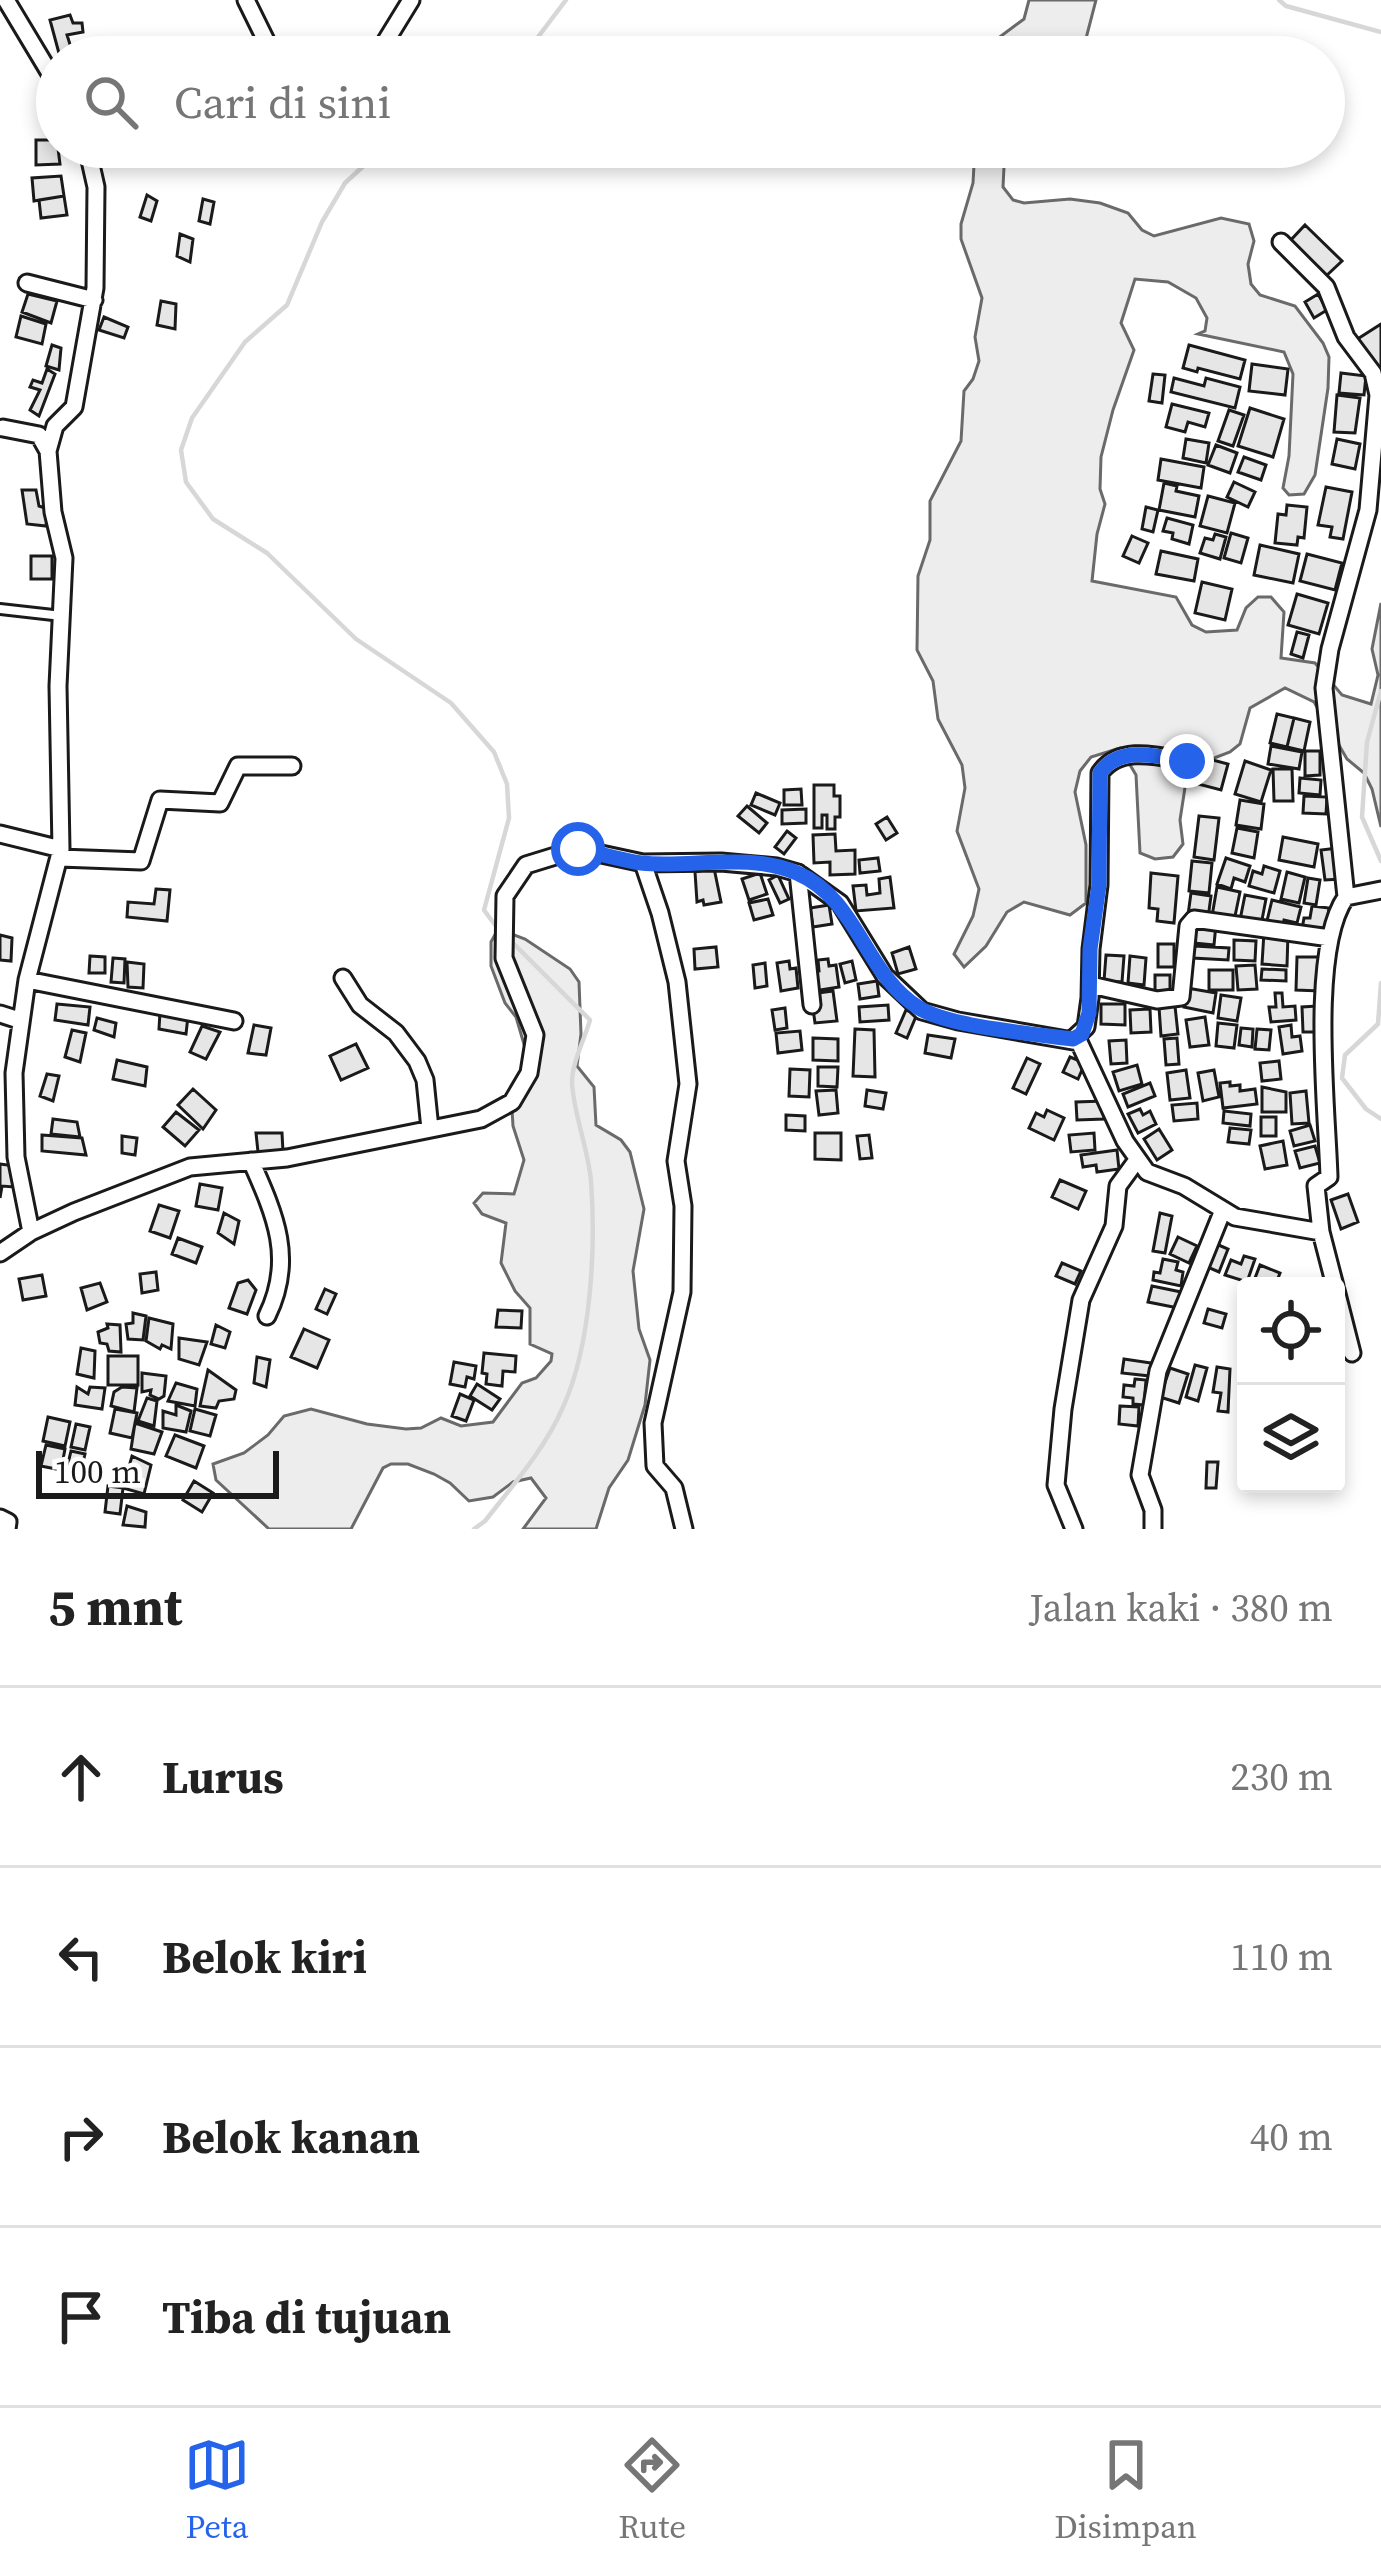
<!DOCTYPE html>
<html lang="id">
<meta charset="utf-8">
<style>
body{margin:0;font-family:"Source Serif 4",serif;background:#f6f6f6;color:#222}
.controls{position:absolute;right:36px;bottom:36px;display:grid;overflow:hidden;border-radius:12px;box-shadow:0 6px 18px #0003}
.controls button{width:108px;height:108px;display:grid;place-items:center;padding:0;border:0;border-bottom:3px solid #e0e0e0;background:#fff;color:#222;font:60px sans-serif}
.scale{position:absolute;left:36px;bottom:30px;width:243px;box-sizing:border-box;padding-left:12px;border:6px solid #1a1a1a;border-top:0;font-size:33px;line-height:42px;white-space:nowrap;color:#1a1a1a;-webkit-text-stroke:9px #fff;paint-order:stroke}
.stop{position:absolute;width:36px;height:36px;margin:-27px;border:9px solid #2563eb;border-radius:50%;background:#fff}
.stop.end{background:#2563eb;border-color:#fff;box-shadow:0 3px 12px #0008}
.list{margin:0;padding:0;list-style:none}
h2{display:flex;justify-content:space-between;align-items:center;height:156px;margin:0;padding:0 48px;font-size:51px}
h2 small{font-size:39px;font-weight:400;color:#767676}
.list li{display:grid;grid-template-columns:78px 1fr auto;gap:36px;align-items:center;box-sizing:border-box;height:180px;padding:0 48px;border-top:3px solid #e0e0e0}
.list b{display:block;font-size:45px;white-space:nowrap}
.list em{font-size:39px;font-style:normal;color:#767676}
.icon{flex:none;width:66px;height:66px;fill:none;stroke:currentColor;stroke-width:2;stroke-linecap:round;stroke-linejoin:round}
.map{position:relative;flex:none;width:1381px;height:1529px;overflow:hidden}
.search{position:absolute;background:#fff;box-shadow:0 6px 18px #0003;left:36px;right:36px;top:36px;height:132px;display:flex;align-items:center;gap:30px;box-sizing:border-box;padding:0 42px;border-radius:66px;color:#767676;font-size:45px}
.sheet{height:876px;background:#fff}
nav{display:flex;justify-content:space-around;align-items:center;box-sizing:border-box;height:168px;border-top:3px solid #e0e0e0;background:#fff;font-size:33px;color:#767676}
nav a{display:grid;justify-items:center;gap:6px}
nav .on{color:#2563eb}
.map>svg:first-child{display:block}
.built{fill:#ededed;stroke:#6a6a6a;stroke-width:3}
.lines{fill:none;stroke-linecap:round;stroke-linejoin:round}
.stream{stroke:#d7d7d7;stroke-width:4.5}
.building{fill:#e6e6e6;stroke:#1a1a1a;stroke-width:3}
.lane-casing{stroke:#1a1a1a;stroke-width:14}
.street-casing{stroke:#1a1a1a;stroke-width:21}
.lane{stroke:#fff;stroke-width:8}
.street{stroke:#fff;stroke-width:15}
.route{stroke:#2563eb;stroke-width:15}
</style>
<div class="map">
<svg width="1381" height="1529" viewBox="0 0 1381 1529">
<rect width="100%" height="100%" fill="#fff"/>
<!-- built -->
<path class="built" d="M1029,0h67l-13,50 -6,7h-92l8,-15 31,-23z
M975,147h30l-2,40 10,13 11,3 46,-4 30,4 28,10 14,17 12,6 67,-18 28,6 5,17 -6,23 3,20 9,11 35,11 28,37 6,14 -1,31 -13,87 -11,19 -15,1 -6,-7 6,-32 4,-82 -9,-22 -86,-18 7,-3 2,-13 -11,-20 -28,-16 -33,-3 -14,44 13,27 -21,60 -12,47 -1,32 5,15 -8,30 -5,47 84,16 16,28 14,7 31,-2 9,-22 12,-11h13l13,15 -3,46 34,5 27,32 29,9 7,-29 -6,-26 9,-46v224l-9,-38 -8,-16 -17,-14 -33,-57 -29,-14 -35,20 -10,36 -10,8 -42,16 -8,52 3,24 -10,13 -18,2 -15,-6 -4,-78 -16,-27 -29,9 -11,14 -5,21 11,53v58l-16,12 -46,-13 -17,10 -21,34 -22,21 -10,-13 19,-38 6,-27 -22,-58 8,-43 -3,-23 -24,-46 -5,-38 -16,-31 1,-74 12,-36v-39l31,-60 3,-50 9,-12 6,-18 -4,-24 7,-39 -21,-59v-15l12,-41z
M498,929l27,10 45,30 9,13 2,52 -4,32 17,21 2,38 25,15 9,12 14,57 -11,62 6,58 11,31 -5,45 -17,55 -19,28 -13,41h-73l23,-31 -15,-20 -18,4 -20,15 -24,4 -19,-18 -16,-9 -26,-10h-17l-8,4 -32,61h-82l-53,-49 -3,-16 31,-11 24,-18 16,-19 27,-7 56,15 39,5 15,-1 20,-10 20,8 32,-4 29,-39 14,-5 15,-17 1,-7 -22,-10v-36l-15,-17 -14,-28 5,-40 -24,-9 -8,-11 9,-10 31,1 10,-34 -11,-34 -2,-34 12,-24 3,-17 -10,-34 -11,-14 -14,-37v-24z"/>
<g class="lines">
<!-- stream -->
<path class="stream" d="M1279,0l7,6 95,26
M523,57l43,-57
M384,147l-39,36 -23,39 -35,83 -42,37 -53,76 -11,32 5,32 27,37 54,34 89,86 95,64 43,49 13,32 2,34 -25,92 14,19
M1381,691l-14,51 -5,75 19,44
M1381,983l-3,41 -33,31 -3,23 24,31 15,10
M474,1529l11,-8c28,-36 60,-72 78,-114 28,-61 33,-158 28,-226 -3,-33 -18,-69 -19,-99 0,-19 13,-44 18,-62l-79,-79"/>
</g>
<!-- building -->
<path class="building" d="M70,15l3,8h9l1,9 -16,3 7,22h-14l-10,-37z
M36,140h21l3,24 -24,1z
M61,176l3,20 -30,5 -2,-23z
M147,195l10,6 -6,20 -11,-4z
M64,196l3,19 -26,3 -2,-18z
M203,199l11,3 -4,22 -11,-3z
M1305,225l37,36 -17,16 -36,-35z
M180,234l13,5 -3,23 -13,-6z
M28,294l29,7 -6,22 -29,-11z
M1318,294l9,16 -13,8 -9,-16z
M161,301l15,3 -1,25 -18,-4z
M21,316l25,8 -4,20 -26,-7z
M104,317l24,10 -4,11 -25,-8z
M1381,324v49l-3,2 -22,-35z
M52,345l9,3 -2,22 -13,-4z
M1189,345l56,15 -5,19 -42,-11 -1,4 -14,-4z
M1252,364l36,5 -3,26 -36,-4z
M47,369l8,5 -16,42 -9,-6 10,-20 -10,-3 3,-7 9,3z
M1341,373l25,3 -2,19 -25,-2z
M1153,374l12,1 -3,28 -13,-2z
M1174,378l30,8 2,-8 34,9 -5,21 -64,-16z
M1337,395l23,3 -5,35 -21,-1z
M1172,404l37,9 -4,14 -17,-5 -3,10 -19,-5z
M1250,408l34,11 -11,38 -35,-11z
M1229,410l15,5 -11,31 -15,-5z
M1186,439l23,4 -3,20 -23,-5z
M1337,439l23,5 -5,25 -23,-5z
M1216,445l21,8 -7,20 -22,-8z
M1244,457l22,8 -5,15 -23,-8z
M1161,459l43,8 -3,21 -43,-8z
M1234,482l21,10 -7,15 -21,-10z
M1164,483l13,3 -1,5 23,5 -4,21 -36,-7z
M1326,487l26,5 -9,47 -13,-2 2,-10 -14,-2z
M22,490h14l3,16 9,3 -2,17 -19,-2z
M1208,496l27,7 -8,30 -27,-7z
M1287,505l20,2 -3,31 -6,-1 -1,8 -22,-2 3,-29 8,1z
M1146,507l12,3 -5,22 -11,-3z
M1167,518l26,7 -4,19 -17,-5 1,-6 -10,-2z
M1231,533l17,5 -7,25 -17,-5z
M1215,534l11,3 -6,22 -20,-6 5,-15 8,2z
M1132,536l16,7 -9,20 -16,-7z
M1260,545l39,9 -6,29 -39,-8z
M1161,551l37,8 -4,22 -38,-7z
M1307,554l35,9 -7,27 -35,-9z
M31,556h21v23h-21z
M1202,582l30,7 -7,31 -30,-7z
M1297,594l31,9 -9,31 -31,-9z
M1297,632l12,3 -6,23 -12,-4z
M1277,714l17,4 -7,29 -17,-4z
M1294,718l16,4 -6,29 -17,-4z
M1271,746l31,6 -3,17 -31,-5z
M1305,751h15v24l-15,1z
M1205,758l23,6 -7,26 -23,-6z
M1245,761l26,9 -10,32 -26,-8z
M1273,769h19l1,32h-19z
M1300,778l21,2 -1,15 -21,-2z
M814,785h20v11h6v21h-5v12h-8v-14h-5v13h-8z
M801,789l1,16h-18v-15z
M756,793l24,10 -5,12 -24,-10z
M1304,796l23,1 -1,17 -23,-1z
M1240,800l24,4 -3,25 -25,-4z
M747,806l20,17 -8,10 -21,-17z
M806,809v14l-24,1v-14z
M1199,816l20,2 -5,42 -20,-3z
M887,817l10,16 -11,7 -10,-16z
M1237,828l21,4 -4,26 -22,-5z
M787,831l9,7 -12,16 -9,-7z
M835,834l1,17 19,-1v24l-25,1v-13l-16,1 -1,-28z
M1283,837l35,7 -4,23 -35,-7z
M1338,848l3,31 -16,1 -4,-30z
M878,858l2,13 -20,2 -1,-13z
M1226,858l24,8 -5,16 -11,-4 -3,11 -14,-5z
M1192,861l20,2 -3,30 -20,-2z
M1264,866l16,5 -6,22 -25,-7 4,-15 9,3z
M714,868l7,34 -17,3 -1,-5 -6,2 -2,-30z
M1287,872l18,5 -6,26 -18,-4z
M760,873l7,21 -18,6 -7,-21z
M1151,873l27,3 -4,47 -17,-2 1,-12 -9,-1z
M778,875l11,24 -9,4 -11,-23z
M890,877l4,31 -38,3 -3,-25 13,-1 1,10 13,-2 -1,-14z
M1308,878l12,2 -4,25 -12,-2z
M1217,887l23,5 -6,29 -22,-5z
M156,889l14,1 -3,31 -40,-4 1,-15 26,2z
M1191,893l20,3 -3,22 -20,-3z
M1245,895l21,4 -5,26 -21,-5z
M768,899l5,16 -19,5 -5,-17z
M1272,900l29,7 -4,16 -13,-3 -2,9 -16,-4z
M829,905l3,19 -19,3 -3,-19z
M1312,906l17,2 -3,24 -24,-3 2,-11h6z
M1197,922l19,2 -2,21 -20,-2z
M1264,932l24,1 -1,33 -25,-2z
M0,935l12,3 -1,23 -11,-1z
M1234,940l22,1 -1,20 -21,-1z
M1158,944h16v23h-16z
M1194,946l35,2 -1,12 -35,-2z
M716,947l2,20 -23,2 -1,-20z
M909,947l7,22 -18,5 -6,-21z
M1106,955l18,1 -2,26 -18,-1z
M90,956l15,1v16h-16z
M1130,956l16,2 -2,27 -16,-2z
M1297,957h25l-2,34 -24,-1z
M113,958l12,1 -1,24 -13,-1z
M828,959l1,7 7,-1 3,22 -25,4 -2,-19 7,-1 -1,-11z
M789,961l1,8 6,-1 2,20 -17,3 -4,-28z
M852,961l4,19 -11,3 -5,-19z
M127,962l17,2 -1,24 -15,-1z
M765,963l2,23 -12,2 -2,-23z
M1255,965l2,24 -19,1 -2,-24z
M1262,969l24,1v11l-25,-1z
M1209,970h24v20h-24z
M1155,975h15v19h-15z
M877,981l2,15 -19,3 -2,-15z
M1187,988l29,5 -3,20 -29,-6z
M833,991l4,30 -22,2 -3,-22 6,-8z
M1275,993h7l1,14 12,-1 1,14 -25,2 -2,-15h7z
M1221,995l20,3 -4,23 -19,-3z
M57,1004l33,3 -2,18 -33,-5z
M1101,1004h24v21l-24,-1z
M888,1005l1,15 -29,2 -1,-15z
M1175,1006l3,28 -17,2 -2,-29z
M1317,1006l1,26h-15l-1,-25z
M785,1008l2,20 -12,2 -3,-20z
M1150,1009l1,23 -20,1 -1,-23z
M906,1010l11,4 -10,24 -11,-5z
M160,1012l28,4 -2,18 -27,-5z
M1205,1017l4,28 -19,2 -4,-27z
M97,1018l19,5 -2,14 -20,-7z
M1218,1023l19,2 -3,23 -18,-2z
M254,1025l17,3 -5,27 -18,-2z
M1291,1025l1,12 8,-1 2,15 -19,3 -4,-27z
M202,1026l18,6 -14,27 -16,-7z
M1241,1028l12,1 -1,18 -13,-2z
M855,1029l19,1 1,47 -22,-1z
M1257,1029l14,1 -2,20 -14,-1z
M72,1030l14,3 -6,29 -15,-5z
M800,1031l2,19 -24,3 -2,-20z
M928,1035l27,4 -4,19 -26,-5z
M813,1038l25,1v22l-25,-1z
M1177,1038l2,26 -13,1 -2,-26z
M1126,1040l1,23 -16,1 -2,-23z
M356,1044l12,24 -27,12 -11,-24z
M1070,1057l15,6 -7,16 -15,-7z
M1027,1058l13,6 -14,30 -13,-6z
M117,1060l30,7 -2,19 -32,-7z
M1279,1061l2,18 -19,2 -2,-18z
M1137,1065l5,19 -23,7 -6,-19z
M818,1067h20l-1,20 -19,-1z
M790,1069l20,1 -1,27 -20,-1z
M1186,1070l4,28 -20,2 -3,-27z
M1214,1070l5,27 -16,4 -5,-28z
M47,1074l12,2 -6,25 -13,-5z
M1230,1082v4l10,-1v6l15,-2 2,15 -34,4 -3,-25z
M1150,1083l5,13 -27,11 -5,-13z
M1262,1087l24,5v20h-24z
M193,1089l23,21 -13,19 -25,-24z
M836,1090l2,23 -19,2 -3,-24z
M867,1090l19,3 -3,16 -18,-3z
M1306,1091l3,32 -17,1 -2,-31z
M1104,1101v18l-27,1 -1,-18z
M1197,1103l1,16 -24,2 -2,-16z
M1140,1109l3,6 7,-4 6,13 -18,9 -10,-19z
M1047,1110l17,8 -10,22 -25,-12 7,-15 8,4z
M1224,1111l27,3 -1,12 -27,-3z
M176,1112l23,18 -14,16 -22,-19z
M786,1115l19,1v15l-19,-1z
M1261,1117h15v19h-15z
M53,1119l24,3 3,15 -29,-3z
M1310,1125l5,16 -21,5 -4,-15z
M1230,1128l21,2 -2,14 -21,-2z
M1159,1129l13,21 -15,10 -13,-21z
M256,1133h26l1,19h-25z
M815,1133h26v27l-26,-1z
M1094,1133l1,17 -24,2 -2,-17z
M42,1135l40,3 4,17 -44,-4z
M869,1135l3,23 -12,1 -3,-23z
M122,1136l15,2 -2,17 -13,-2z
M1283,1141l4,24 -22,4 -5,-23z
M1315,1146l5,17 -20,5 -5,-17z
M1117,1150l2,19 -22,3 -1,-7 -13,2 -2,-12z
M0,1164l15,2 -1,21 -12,-1 -2,12z
M1060,1180l26,11 -8,18 -26,-12z
M200,1184l22,4 -4,22 -22,-4z
M1348,1194l10,28 -17,7 -10,-29z
M159,1205l20,6 -9,27 -20,-7z
M224,1213l15,8 -5,23 -16,-11z
M1160,1213l12,3 -7,37 -12,-2z
M1178,1237l19,9 -8,17 -19,-9z
M178,1238l24,9 -6,16 -24,-9z
M1214,1243l14,6 -9,23 -14,-6z
M1244,1256l11,3 -8,23 -22,-7 6,-15 10,4z
M1163,1259l15,3 -2,8 7,2 -2,14 -28,-6 1,-8 6,1z
M1062,1263l19,8 -6,13 -19,-8z
M1260,1265l20,8 -5,13h-23z
M156,1272l2,18 -16,3 -2,-19z
M42,1275l4,21 -23,4 -4,-21z
M248,1280l8,10 -9,24 -18,-6 9,-25z
M100,1283l7,19 -20,8 -6,-22z
M1152,1286l29,6 -3,16 -30,-6z
M325,1289l11,5 -9,20 -11,-5z
M1208,1309l18,5 -4,14 -18,-5z
M498,1310l24,1 -1,17 -25,-1z
M133,1313l13,3 -3,24 -15,-1 -2,-15 7,-1z
M149,1318l24,6 -2,25 -9,-4 -2,4 -14,-8z
M107,1324l13,1 1,27 -12,-1 -2,-7 -7,-1 -2,-11 10,-4z
M216,1325l14,7 -5,16 -14,-4z
M304,1329l25,11 -12,28 -26,-11z
M179,1338l28,4 -8,23 -20,-6z
M81,1348l14,3 -1,27 -17,-4z
M484,1353l32,3 -1,16 -12,-1 -1,15 -16,-2 1,-10 -5,-1z
M108,1356h30v29h-30z
M257,1357l13,3 -4,27 -12,-4z
M1124,1359l27,4 -1,13 -28,-3z
M454,1362l22,4 -2,13 -7,-2 -2,10 -15,-3z
M1195,1365l12,3 -9,33 -12,-4z
M1217,1367l13,2 -2,43 -10,-1 3,-18 -8,-1z
M1170,1368l18,6 -9,29 -19,-6z
M208,1370l28,20 -2,9 -15,2 -3,7 -16,-2z
M142,1373l24,3 -2,20 -5,3 -9,-4 1,-5 -9,2z
M1135,1379l11,1 -2,25 -11,-1v-6l-10,-1 1,-12 10,1z
M176,1383l21,6 -2,17 -27,-5z
M477,1384l23,15 -8,11 -22,-14z
M77,1387l11,7 2,-7 15,1 -3,21 -27,-4z
M122,1387l15,1 -3,24 -23,-6 3,-14z
M460,1394l14,6 -8,21 -14,-5z
M147,1398l10,3 -3,25 -16,-5z
M176,1405l15,6 -5,21 -23,-4v-17l13,4z
M1120,1406l19,1 -1,19 -19,-2z
M115,1409l22,4 -5,25 -22,-5z
M195,1409l21,6 -6,21 -20,-5z
M48,1417l22,5 -5,24 -22,-5z
M135,1423l27,9 -8,22 -23,-5z
M76,1424l14,3 -5,23 -14,-3z
M175,1435l29,11 -8,22 -30,-12z
M46,1445l19,4 -4,21 -20,-4z
M71,1451l14,3 -5,21 -14,-3z
M132,1456l19,9 -7,29 -21,-6z
M1207,1462h11l-2,26h-10z
M194,1481l19,12 -11,19 -19,-12z
M108,1486l15,2 -3,26 -15,-2z
M127,1506l19,6 -1,15 -22,-2z"/>
<g class="lines">
<defs>
<path id="lane" d="M0,609l62,7"/>
<path id="street" d="M6,0l51,85
M246,0l28,57
M376,57l35,-57
M1281,242l45,45 20,50 27,36 5,22 -10,115 -38,139 -6,39 22,209c-37,53 -19,212 -17,280l-13,9 5,46 14,54
M27,283l67,17
M3,428l36,7 9,16
M0,834l61,15
M60,858l81,3 19,-61 60,3 18,-37h54
M643,863l17,50 17,69 11,102 -12,77 7,45 -1,86 -29,131 2,43 19,22 10,41
M798,873l14,132
M1346,897l35,-7
M343,978l17,27 36,28 21,28 8,19 5,49
M27,980l207,41
M1091,985l66,15 24,-3 7,-71 6,-7 136,19
M0,1014l19,6
M1073,1039l13,-12 4,-29 1,-49 8,-64 1,-112c19,-28 58,-17 87,-12
M251,1161c24,54 44,98 16,155
M31,1232l-15,-75 -2,-84 13,-93 34,-131 -3,-163 6,-128 -11,-46 -5,-61 7,-25 19,-19 21,-119 1,-101 -9,-40
M0,1253l31,-21 43,-20 116,-45 97,-9 194,-39 31,-17 17,-29 6,-38 -31,-77 1,-62 21,-31 52,-16 65,14 78,-1 56,5 21,6 42,30 45,73 37,35 36,10 121,21 46,99 22,31 37,14 51,31 86,15
M1336,1290l16,63
M0,1518l8,4 -1,7
M1074,1529l-18,-44 7,-76 18,-109 33,-74 4,-40 19,-26
M1153,1529v-19l-13,-35 18,-104 65,-161"/>
</defs>
<!-- lane casing -->
<use href="#lane" class="lane-casing"/>
<!-- street casing -->
<use href="#street" class="street-casing"/>
<!-- lane -->
<use href="#lane" class="lane"/>
<!-- street -->
<use href="#street" class="street"/>
</g>
<g class="lines">
<!-- route -->
<path class="route" d="M578,849c20,4 42,11 63,14 51,5 107,-11 156,10 61,26 68,102 122,135 30,19 117,26 154,31l9,-5 7,-21 1,-64 9,-64 1,-112c19,-28 58,-17 87,-12"/>
</g>
</svg>
<div class="controls">
<button><svg class="icon" aria-label="locate" viewBox="0 0 24 24"><circle cx="12" cy="12" r="6"/><path d="M12 2v4M12 18v4M2 12h4M18 12h4"/></svg></button>
<button><svg class="icon" aria-label="layers" viewBox="0 0 24 24"><path d="M12 4l9 5-9 5-9-5zM3 14l9 5 9-5"/></svg></button>
</div>
<div class="scale">100 m</div>
<div class="stop" style="left:578px;top:849px"></div>
<div class="stop end" style="left:1187px;top:761px"></div>
<div class="search"><svg class="icon" aria-label="search" viewBox="0 0 24 24"><circle cx="10" cy="10" r="6"/><path d="M15 15l6 6"/></svg>Cari di sini</div>
</div>
<section class="sheet">
<h2>5 mnt<small>Jalan kaki · 380 m</small></h2>
<ul class="list">
<li><svg class="icon" aria-label="ahead" viewBox="0 0 24 24"><path d="M12 20V5M6 11l6-6 6 6"/></svg><div><b>Lurus</b></div><em>230 m</em></li>
<li><svg class="icon" aria-label="left" viewBox="0 0 24 24"><path d="M17 20v-9H6M10 6l-5 5 5 5"/></svg><div><b>Belok kiri</b></div><em>110 m</em></li>
<li><svg class="icon" aria-label="right" viewBox="0 0 24 24"><path d="M7 20v-9h11M14 6l5 5-5 5"/></svg><div><b>Belok kanan</b></div><em>40 m</em></li>
<li><svg class="icon" aria-label="arrive" viewBox="0 0 24 24"><path d="M6 21V4h12l-3 4 3 4H6"/></svg><div><b>Tiba di tujuan</b></div></li>
</ul>
</section>
<nav>
<a class="on"><svg class="icon" aria-label="map" viewBox="0 0 24 24"><path d="M3 6l6-2 6 2 6-2v14l-6 2-6-2-6 2zM9 4v14M15 6v14"/></svg>Peta</a>
<a><svg class="icon" aria-label="directions" viewBox="0 0 24 24"><path d="M12 3l9 9-9 9-9-9zM9 14v-3h6M13 9l2 2-2 2"/></svg>Rute</a>
<a><svg class="icon" aria-label="saved" viewBox="0 0 24 24"><path d="M7 4h10v16l-5-4-5 4z"/></svg>Disimpan</a>
</nav>
